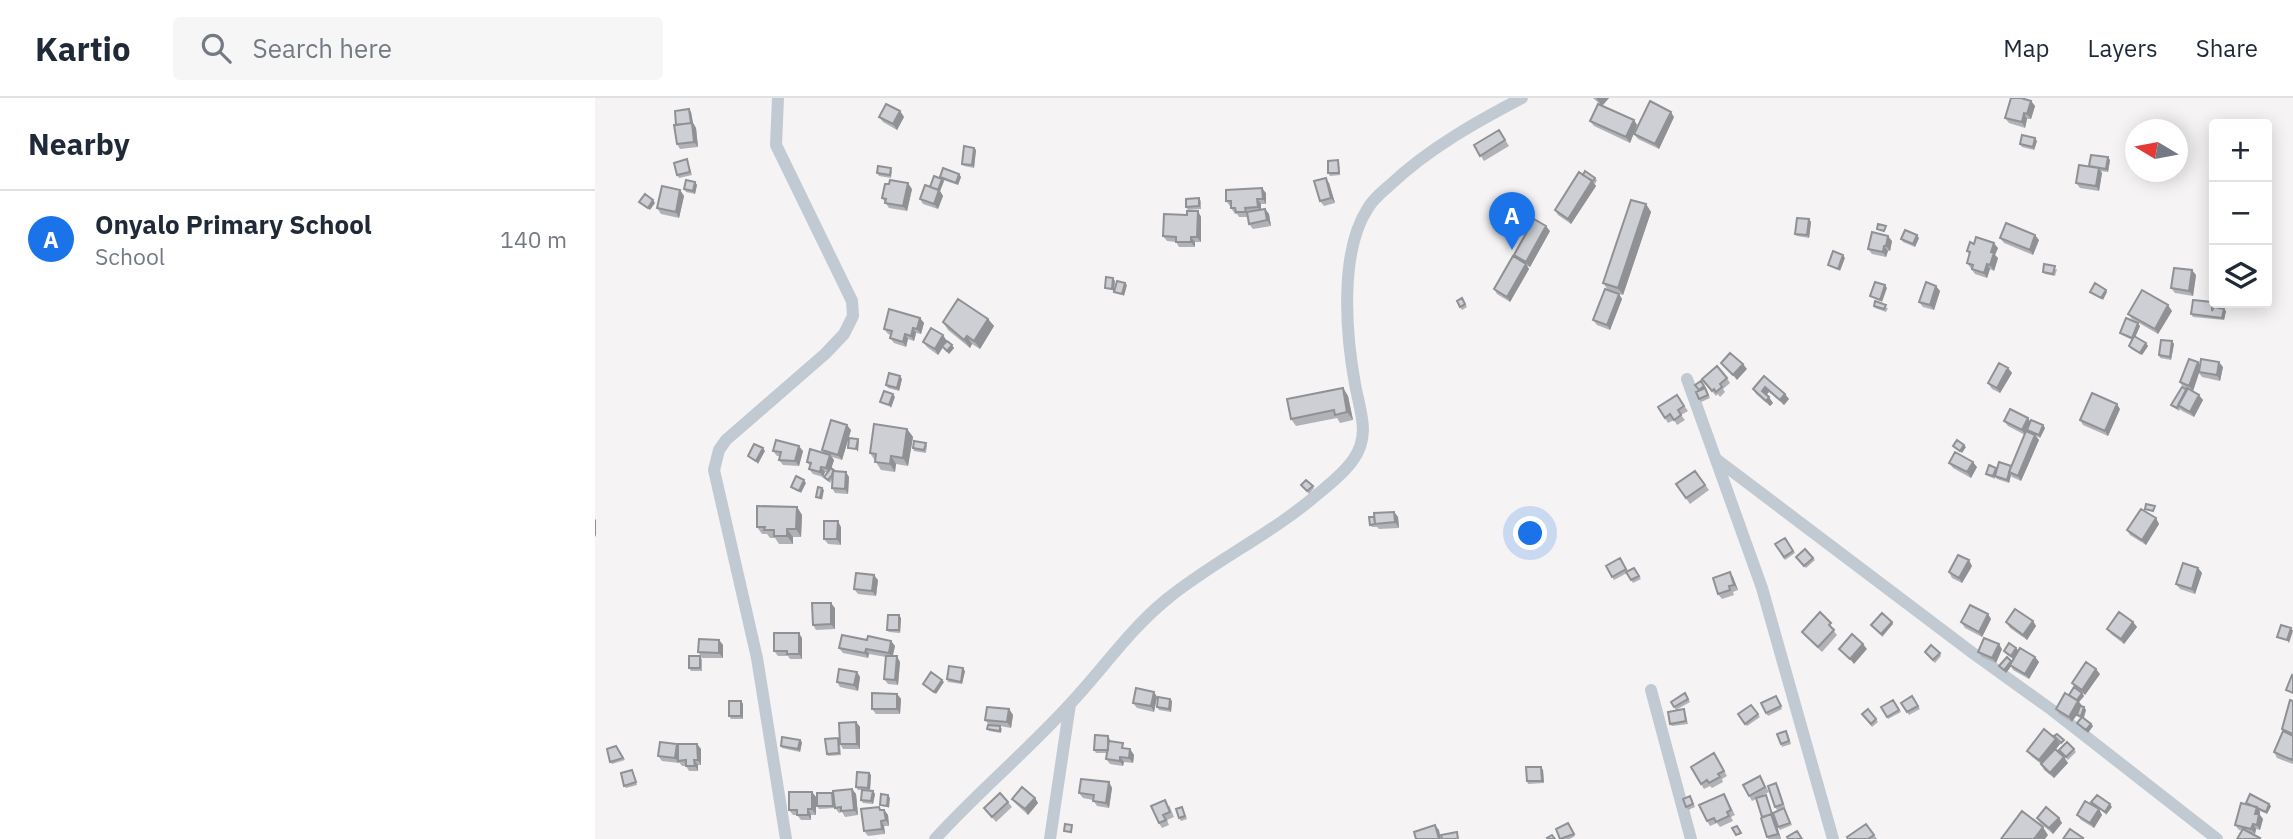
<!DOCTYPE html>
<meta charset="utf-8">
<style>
body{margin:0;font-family:"IBM Plex Sans",sans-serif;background:#f6f6f7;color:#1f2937}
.controls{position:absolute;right:21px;top:21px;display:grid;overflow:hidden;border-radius:7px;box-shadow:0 4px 18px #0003}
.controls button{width:63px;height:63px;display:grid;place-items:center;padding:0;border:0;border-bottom:2px solid #e0e1e3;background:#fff;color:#1f2937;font:35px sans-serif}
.compass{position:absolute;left:1530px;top:21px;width:63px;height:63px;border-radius:50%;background:#fff;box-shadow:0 4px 18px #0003;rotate:280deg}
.you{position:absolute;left:936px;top:436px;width:24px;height:24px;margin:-18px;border:5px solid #fff;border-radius:50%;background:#1a73e8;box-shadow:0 0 0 10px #1a73e833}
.badge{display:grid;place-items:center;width:46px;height:46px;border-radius:50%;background:#1a73e8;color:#fff;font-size:23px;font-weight:700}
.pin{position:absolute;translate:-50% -58px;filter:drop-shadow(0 2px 4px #0008)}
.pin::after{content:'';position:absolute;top:37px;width:24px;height:21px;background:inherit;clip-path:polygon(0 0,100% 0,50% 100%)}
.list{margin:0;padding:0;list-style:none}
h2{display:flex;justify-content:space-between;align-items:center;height:91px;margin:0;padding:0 28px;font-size:30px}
h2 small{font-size:23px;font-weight:400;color:#747a83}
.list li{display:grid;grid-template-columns:46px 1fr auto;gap:21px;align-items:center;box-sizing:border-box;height:98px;padding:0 28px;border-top:2px solid #e0e1e3}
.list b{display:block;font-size:26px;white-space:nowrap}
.list p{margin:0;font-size:23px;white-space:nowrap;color:#747a83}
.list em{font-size:23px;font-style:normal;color:#747a83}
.icon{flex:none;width:38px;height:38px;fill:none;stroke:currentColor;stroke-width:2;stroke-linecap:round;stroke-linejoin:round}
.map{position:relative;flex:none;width:1698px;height:741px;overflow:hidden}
header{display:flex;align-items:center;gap:42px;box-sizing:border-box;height:98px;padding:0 35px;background:#fff;border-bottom:2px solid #e0e1e3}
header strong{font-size:33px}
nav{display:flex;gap:38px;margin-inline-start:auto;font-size:24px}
.search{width:490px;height:63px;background:#f6f6f7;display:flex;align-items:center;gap:18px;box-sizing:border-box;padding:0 24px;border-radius:7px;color:#747a83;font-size:26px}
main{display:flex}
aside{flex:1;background:#fff}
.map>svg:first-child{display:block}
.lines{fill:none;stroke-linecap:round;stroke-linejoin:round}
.minor{stroke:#c1cad2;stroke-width:12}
.wall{fill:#b0b2b7}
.shaded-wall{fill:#909195}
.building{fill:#cdcfd5;stroke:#909195;stroke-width:2}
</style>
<header>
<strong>Kartio</strong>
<div class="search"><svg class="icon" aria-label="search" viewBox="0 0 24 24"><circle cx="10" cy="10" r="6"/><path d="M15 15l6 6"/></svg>Search here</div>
<nav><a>Map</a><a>Layers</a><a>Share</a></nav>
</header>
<main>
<aside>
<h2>Nearby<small></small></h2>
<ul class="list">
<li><span class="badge">A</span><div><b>Onyalo Primary School</b><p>School</p></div><em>140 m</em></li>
</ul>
</aside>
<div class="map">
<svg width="1698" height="741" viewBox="0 0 1698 741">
<rect width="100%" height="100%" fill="#f5f3f3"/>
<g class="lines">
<!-- minor -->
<path class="minor" d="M183,0l-2,47 76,156 1,15 -9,18 -19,20 -99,86 -7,10 -5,20 43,188 29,181
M1092,281l75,209 71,251
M1121,361l258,195 78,56 165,129
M1056,592l40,149
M340,741c43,-47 92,-88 135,-135 33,-35 59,-74 97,-105 48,-39 105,-65 152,-106 12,-10 25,-20 34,-33 18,-25 7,-48 2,-76 -9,-49 -16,-132 13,-176 5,-9 14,-16 22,-23 38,-36 86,-63 132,-87
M455,741l20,-135"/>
</g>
<!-- wall -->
<path class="wall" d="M998,0h16l-7,8 32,14 3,5 -7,18 -36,-17 -4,-5 12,-15z
M1436,3l4,5 -4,13h-4l-2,9 -16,-5 -4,-5z
M305,13l4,6 -7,13 -14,-8 -4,-5z
M96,14l2,11 3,5 2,19 -18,2 -3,-5 -1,-19z
M1079,19l-15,32 -21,-10 -4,-5z
M904,32l10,16 -25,15 -10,-16z
M1442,43l-3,9 -12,-3 -2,-3z
M379,50l2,2 -2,18 -10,-2 -2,-2z
M743,62l1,2 1,13 -10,1 -2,-3z
M1515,62l-2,12 -8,-1 2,2 -3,18 -19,-3 -4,-5 13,-17z
M93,64l4,13 -13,3 -2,-3z
M297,73l-1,7 -12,-2 -2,-3z
M364,76l2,3 -3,8 -15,-5 1,1 -4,10 3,5 -5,13 -15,-5 -3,-5 21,-21 -1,-1z
M988,77l12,3 2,2 -2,4 -1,-1 2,3 -25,38 -13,-9 -3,-5z
M100,84l2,3 -2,9 -9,-2 -2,-3z
M734,85l6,20 -11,3 -4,-5z
M317,91l-5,22 -18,-3 -7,-10z
M85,92l4,6 -5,22 -18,-4 -4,-6z
M671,95v11h-5v6l4,-1 4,5 2,12 -18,3 -4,-5 -1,-7h-9l-2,-3h-2l-4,-6v-2h-1l-4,-5z
M604,100l2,3v8l-13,1 -2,-3z
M1051,106l5,8 -28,83 -4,-1 3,5 -12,31 -13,-5 -4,-5 15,-30 -5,-7z
M603,113l3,6v25h-6v5h-16l-3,-5 -9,-1 -4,-5 24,-21z
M1214,121l2,3 -2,16 -12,-2 -2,-2z
M955,133l-20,36 -3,-1 2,3 -19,33 -13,-8 -3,-5 22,-31 -2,-3z
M1324,140l-4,9 -12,-5 -2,-3z
M1405,140l39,2 -6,15 -29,-12z
M1297,143l-2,10h-2l-2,6 -14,-3 -4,-5z
M1403,150l-3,7 3,3 -4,13 -4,-2 -3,9 -12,-4 -8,-11 3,-9 -3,-3z
M1462,171l-2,7 -10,-2 -2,-2z
M1601,177l-3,21 -18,-3 -4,-5z
M1345,193l-6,19 -11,-3 -4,-5z
M867,200l5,9 -5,3 -5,-9z
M1617,204l2,3v2l12,4 -2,9 -31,-3 -2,-3z
M1279,208l14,2 -2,4 -11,-4z
M1577,213l-14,23 -26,-15 -4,-5z
M325,220l4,5 -3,11 -5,-1 -2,8 -6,-2 -2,8 -12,-4 -4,-5 1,-3 -3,-1 -4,-5z
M393,221l6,7 -14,23 -8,-5 -2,4 -22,-18 -5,-8z
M1545,228l-5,11 13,9 -6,9 -11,-6 -2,-3 3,-6 -10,-5 -2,-2z
M352,243l7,7 -5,6 -6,-7 -5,8 -11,-8 -4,-5z
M1577,243l2,3 -3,16 -11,-2 -1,-3z
M1603,264l2,3 23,2 -3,14 -18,-4 -3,-4 -6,18 10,9 -9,17 -12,-6 -2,-2 -1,2 -6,-4 -2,-2 16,-15v-1l-4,-2 -3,-5z
M1413,270l4,5 -12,20 -8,-4 -4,-6z
M1169,278l25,23 -5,6 -15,-13 -3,3 7,8 -3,3 -14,-12 -3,-5z
M1132,280l3,5 -7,6 2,3 -5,5 -2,-3 -2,2 -14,-17z
M307,281l-3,12 -11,-3 -2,-3z
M1106,283l5,7 4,10 -9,4 -2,-3v-8l-4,-6z
M748,290l5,8 5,24 -13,3 -3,-5 -41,8 -5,-7z
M1082,297l11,16 -7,4 4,5 -8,5 -3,-5 -6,3 -10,-16z
M1525,311l-12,27 -25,-11 -3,-5z
M1433,320l2,4 13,3 2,3 -5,10 -4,-2 3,4 -18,41 -9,-4 -1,-2 -2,8 -12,-4 -2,-2v2l-7,-3 -2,-2 25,-8 14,-31 -17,-9 -4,-5z
M312,331l6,8 -5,29 -12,-2 -1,8 -14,-2 -11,-17z
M256,332l-9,30 -10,-3 2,3 -3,8 18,9 -1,17 -13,-1 -3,-5v-8l-2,3 -6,-6 4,-4 -3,-1 -2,5 -10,-3 -4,-5 1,-3 -3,-4 17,-9 -2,-3z
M331,345l1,3 -1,7 -12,-2 -1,-3z
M178,353h30l-4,15 -16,-1 -4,-5 1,-4h-3z
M1354,365l28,4 -6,11 -18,-10z
M1100,373l14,19 -19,14 -14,-20z
M706,387l12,1 1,2 -5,6z
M202,409l5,8 -1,22h-8v7h-14l-4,-6h-5l-3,-4h-5l-5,-7z
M799,414l4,5 1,11 -20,1 -2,-2h-5l-2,-2z
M1561,420l3,6 -13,21 -16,-10 -3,-5z
M246,429v18l-13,-1 -4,-5z
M1190,440l10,15 -10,7 -10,-16z
M1210,451l10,11 -9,8 -10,-11z
M1025,460l8,13 6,-3 7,11 -8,4 -6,-10 -13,7 -8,-14z
M1377,468l-10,17 -10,-5 -3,-6z
M1603,470l4,5 -7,21 -15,-5 -4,-5z
M1135,474l3,5 5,13 -5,2 1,3 -12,4 -4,-5z
M283,482l-2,16 -18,-2 -4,-5z
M240,510v21l-19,1 -3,-5z
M1393,516l3,5 -9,18 -17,-9 -4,-6z
M306,520l-1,15 -11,-1 -2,-2z
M1438,523l3,5 -9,14 -17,-12 -4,-6z
M1538,524l4,5 -13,17 -13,-10 -4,-5z
M1240,530l-2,2 4,5 -15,17 -16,-15 -4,-5z
M207,540v21h-12l-2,-3h-10l-4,-5z
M124,542l4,5v13h-21l-4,-6z
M272,542l24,1 4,5 -2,10 7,6 -2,23 -10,-1 -4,-5 2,-22 -17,-3 -1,4 -25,-5 -4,-5z
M1421,550l2,2 17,7 4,5 -10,17 -16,-9 -2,-4 -5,7 -7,-7 13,-5 1,-2 -7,-5 -2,-3z
M1407,551l-6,14 -14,-6 -4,-5z
M1330,554l15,1 1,3 -6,7z
M107,560v13h-11l-2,-3z
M370,573l-3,13 -14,-2 -1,-3z
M262,574l3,5 -2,14 -18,-4 -3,-5z
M1505,576l-15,21 -9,-7 -4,-5z
M559,594l3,5 -3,15 -17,-4 -4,-5z
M1090,595l5,9 -14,8 -5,-8z
M1487,595l2,3 -5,6 7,8 -2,8 9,8 -5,7 -11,-10 4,-5 -3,-1 -1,-2 -5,7 -13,-8 -3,-5 14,-13z
M302,596l4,5 -1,15h-24l-4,-5z
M1181,598l6,13 -14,7 -2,-3z
M1317,598l8,13 -11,6 -8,-12z
M1298,602l8,12 -13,7 -7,-12z
M146,603l2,3v15h-12l-2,-3z
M577,603l-1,11 -12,-2 -2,-3z
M1698,603v63l-16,-6 -3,-6 10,-20 -2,-3z
M1156,607l9,12 -13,9 -9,-12z
M414,611l4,6 -2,13 -11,-2 2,3 -1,4 -12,-2 -2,-2 2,-4 -4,-5z
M1089,611l1,3 3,12 -16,2 -2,-2z
M1267,616l14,5 2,3 -6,5z
M261,624l4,5v22h-17l-3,-5 1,11 -13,1 -1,-2 11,-16 1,3z
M1193,636l3,10 -9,3 -1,-3z
M515,640v3l16,8h4l4,6 -1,8 -9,-1 -1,4 -13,-2 -4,-5 1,-6h-11l-2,-3z
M1461,641l4,5 -4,5 8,8 4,6 -14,15 -10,-8 -3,-6 -10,-8 -4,-5z
M207,644l-2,10 -18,-4 -1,-2z
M82,646h20l4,5v16h-3v6h-9l-3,-5h-4l-3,-4v1l-17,-2 -4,-5z
M21,648l9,14 -13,4 -2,-2z
M1479,651l2,3 -8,8 -9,-10z
M1119,655l13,23 -5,3 1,3 -11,6 -2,-2 -6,3 -3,-5z
M37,672l5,15 -11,3 -2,-2z
M948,672l1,13 -16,1 -1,-3z
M274,675l2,2 -1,15 5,4 -2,10 -10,-1 -2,-3 1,-10h-4l-2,-3z
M1168,683l6,11 -8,4 6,1 14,42h-13l-12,-40 -4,2 -3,-5z
M514,684l3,6 -3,20 -12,-2 -4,-6 -10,-2 -4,-5z
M1183,688l7,21 -8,3 -2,-3z
M257,691l4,5 2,21 -13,2 -3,-5 -3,1 -4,-5 -1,-9 1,9 -16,1 -2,-3 17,-11z
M217,694l4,5v18h-5v5h-10l-4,-5h-4l-4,-5z
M440,700l3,5 -10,12 -12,-11 -4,-5z
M1097,701l3,8 -7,3 -2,-3z
M1132,701l8,16 -4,2 2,4 -13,6 -3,-4 -7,3 -3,-5z
M413,704l4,5 -16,15 -12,-14z
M1651,705l25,3 -4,8 -7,-3v4l3,4 -3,11 -4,-1 -1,5 -16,-4 -4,-5 12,-21z
M574,707l5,12 -7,3 2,5 -7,3 -3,-5z
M284,709l2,3h3l4,5 1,11h-5l1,8 -17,2 -4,-5z
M587,709l5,12 -6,2 -2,-3z
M1189,710l8,17 -12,5 -2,-3z
M1504,711l3,6 -8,13 -13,-8 -4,-5z
M1442,720h22l3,5 -9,11 -13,-11z
M973,725l7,13 -5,3h-10z
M1271,726l11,15h-29z"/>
<!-- shaded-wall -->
<path class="shaded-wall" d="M1001,0h13l-7,8z
M1436,3l4,5 -4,13 -4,-5z
M94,11l2,3 2,11 3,5 2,19 -4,-5z
M305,13l4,6 -7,13 -4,-6z
M1076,14l3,5 -15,32 -4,-5z
M1429,15l3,6 -2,9 -3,-6z
M1039,22l3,5 -7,18 -4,-6z
M1440,40l2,3 -3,9 -1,-3z
M379,50l2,2 -2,18 -2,-3z
M1513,59l2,3 -2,12 -2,-3z
M1504,70l3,5 -3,18 -3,-5z
M364,76l2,3 -3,8 -2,-2z
M731,80l3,5 6,20 -4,-5z
M347,81l2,2 -4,10 3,5 -5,13 -4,-5z
M997,83l4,5 -25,38 -3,-5z
M100,84l2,3 -2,9 -2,-3z
M313,85l4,6 -5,22 -4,-5z
M667,90l4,5v11l-3,-5z
M85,92l4,6 -5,22 -3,-6z
M662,101l4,5v8l-3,-5z
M58,102l2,3 -5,7 -2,-2z
M1051,106l5,8 -28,83 -5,-7z
M670,111l4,5 2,12 -4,-6z
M603,113l3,6v25l-4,-5z
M1214,121l2,3 -2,16 -2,-3z
M951,128l4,5 -20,36 -4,-5z
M1322,137l2,3 -4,9 -2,-3z
M1440,137l4,5 -6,15 -3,-5z
M1293,138l4,5 -2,10 -4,-5z
M596,139l4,5v5l-4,-5z
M1399,145l4,5 -3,7 3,3 -4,13 -4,-6 1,-13z
M1289,148l4,5 -2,6 -3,-5z
M1248,157l2,3 -5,13 -2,-2z
M931,166l3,5 -19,33 -3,-5z
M1392,166l3,5 -3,9 -3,-5z
M1597,172l4,5 -3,21 -4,-5z
M518,180l2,3 -1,11 -2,-3z
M530,185l2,2 -3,11 -2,-2z
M1290,187l2,3 -5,14 -2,-2z
M1341,188l4,5 -6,19 -4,-5z
M1511,192l1,2 -4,8 -2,-2z
M1024,196l3,5 -12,31 -3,-5z
M1573,207l4,6 -14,23 -3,-5z
M1629,211l2,2 -2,9 -2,-2z
M325,220l4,5 -3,11 -4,-5z
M393,221l6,7 -14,23 -6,-8z
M1543,225l2,3 -6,14 -2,-2z
M318,230l3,5 -2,8 -3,-5z
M310,236l3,5 -2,8 -3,-5z
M348,237l4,6 -9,14 -3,-6z
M372,238l5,8 -2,4 -6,-8z
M1577,243l2,3 -3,16 -1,-3z
M1551,245l2,3 -6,9 -2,-2z
M357,247l2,3 -5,6 -2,-3z
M1603,264l3,5 -8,24 -4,-5z
M1624,264l4,5 -3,14 -3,-6z
M1148,266l4,5 -10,11 -4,-5z
M1413,270l4,5 -12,20 -3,-5z
M305,278l2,3 -3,12 -2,-3z
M1170,289l4,5 -4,4 -3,-5z
M748,290l5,8 5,24 -6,-8z
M298,296l2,3 -4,11 -2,-3z
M1190,296l4,5 -5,6 -4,-5z
M1604,297l4,5 -9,17 -4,-5z
M1174,299l4,6 -3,3 -4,-5z
M1522,306l3,5 -12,27 -3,-5z
M1433,320l3,5 -6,12 -3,-5z
M252,327l4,5 -9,30 -4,-5z
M1448,327l2,3 -5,10 -1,-3z
M312,331l6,8 -5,29 -5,-8z
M1440,337l4,5 -18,41 -3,-5z
M263,341l1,2 -1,11 -2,-3z
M1369,347l2,2 -4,6 -2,-2z
M204,348l4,5 -4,15 -4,-5z
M168,350l2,3 -7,13 -2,-3z
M235,357l4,5 -4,13 -4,-5z
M296,358l5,8 -1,8 -5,-8z
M1378,364l4,5 -6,11 -4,-6z
M226,369l4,5 -2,5 -3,-5z
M251,374l3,5 -1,17 -3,-5z
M1414,375l2,2 -2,8 -2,-3z
M209,382l2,3 -5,10 -2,-2z
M227,390l2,2 -2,10 -2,-2z
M202,409l5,8 -1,22 -5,-8z
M799,414l4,5 1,11 -4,-6z
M1561,420l3,6 -13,21 -4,-5z
M0,421l1,1v17l-1,-2z
M243,423l3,6v18l-4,-6z
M192,431l6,8v7l-6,-8z
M1374,462l3,6 -10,17 -3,-5z
M1603,470l4,5 -7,21 -3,-5z
M1135,474l3,5 5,13 -4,-5z
M279,477l4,5 -2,16 -4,-5z
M236,505l4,5v21l-4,-5z
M1393,516l3,5 -9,18 -3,-5z
M304,517l2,3 -1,15 -1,-3z
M1438,523l3,5 -9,14 -4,-5z
M1297,524l1,2 -11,13 -1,-3z
M1538,524l4,5 -13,17 -3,-5z
M1696,530l2,3 -4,12 -2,-3z
M204,535l3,5v21l-3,-5z
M124,542l4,5v13l-4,-5z
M296,543l4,5 -3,12 -3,-5z
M1268,546l4,5 -13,15 -4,-5z
M1404,546l3,5 -6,14 -4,-5z
M1421,550l2,3 -5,8 -2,-3z
M271,551l3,5 -1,4 -3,-5z
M302,558l3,6 -2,23 -3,-5z
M1440,559l4,5 -10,17 -4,-5z
M1416,563l2,3 -7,9 -2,-3z
M368,570l2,3 -3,13 -1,-2z
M1501,571l4,5 -15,21 -3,-5z
M262,574l3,5 -2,14 -4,-6z
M347,582l2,2 -8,12 -2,-2z
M559,594l3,5 -3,15 -3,-6z
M1487,595l2,3 -5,6 3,4 -10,16 -3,-5 7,-16z
M302,596l4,5 -1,15 -3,-5z
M575,601l2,2 -1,11 -2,-3z
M146,603l2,3v15l-2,-3z
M1489,609l2,3 -3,9 -2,-3z
M414,611l4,6 -2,13 -4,-6z
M261,624l4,5v22l-3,-5z
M1496,626l2,2 -5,7 -2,-3z
M1461,641l4,5 -17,22 -4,-6z
M205,642l2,2 -2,10 -2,-3z
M82,646l4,5 -2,14 -4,-5z
M102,646l4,5v16l-3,-5z
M535,651l4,6 -1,8 -4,-5z
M525,659l4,5 -1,4 -3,-5z
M1469,659l4,6 -14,15 -4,-5z
M99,662l4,5v6l-3,-5z
M946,669l2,3 1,13 -2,-2z
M274,675l2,2 -1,15 -2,-2z
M514,684l3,6 -3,20 -3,-5z
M257,691l4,5 2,21 -4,-5z
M278,693l2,3 -2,10 -2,-3z
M217,694l4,5v18l-4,-6z
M293,697l2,3 -1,10 -2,-2z
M440,700l3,5 -10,12 -3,-6z
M1515,706l2,3 -6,8 -1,-3z
M1674,706l2,2 -4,8 -1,-2z
M1662,709l3,5v3l3,4 -3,11 -3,-5 -2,-11z
M213,711l3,6v5l-3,-5z
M1504,711l3,6 -8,13 -4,-5z
M289,712l4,5 1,11 -3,-6z
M1176,716l4,5 6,20 -3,-5z
M1464,720l3,5 -9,11 -4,-6z
M286,723l3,5 1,8 -3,-5z
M1658,726l3,5 -1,5 -4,-5z
M840,727l4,5 2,9h-2z
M1448,729l5,8 -3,4h-11z"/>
<!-- building -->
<path class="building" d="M1416,0h10l10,3 -4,13 -3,-1 -2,9 -17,-4z
M1055,3l21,11 -16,32 -21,-10z
M291,6l14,7 -7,13 -14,-7z
M1003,6l36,16 -8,17 -36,-16z
M94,11l2,14 -15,2 -1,-14z
M97,25l2,19 -17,2 -3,-19z
M904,32l6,10 -25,16 -6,-11z
M1427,37l13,3 -2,9 -13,-3z
M369,48l10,2 -2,17 -10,-1z
M1496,57l17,2 -2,12 -17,-3z
M92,61l3,13 -13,3 -3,-12z
M743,62l1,13h-11v-12z
M1484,67l20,3 -3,18 -20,-3z
M283,68l13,2 -1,7 -13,-2z
M348,70l16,6 -3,9 -16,-6z
M990,73l10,7 -2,3 -10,-6z
M984,74l13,9 -24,38 -13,-9z
M339,78l8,3 -4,11 -8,-3z
M731,80l5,20 -11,3 -6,-20z
M91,82l9,2 -2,9 -9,-2z
M295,82l18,3 -5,23 -18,-3 1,-4 -4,-1 3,-14h4z
M330,87l14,5 -5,14 -14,-5z
M67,88l18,4 -4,22 -19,-4z
M667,90l1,11h-6l1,8 -13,1 1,4h-10l-1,-4h-4v-7h-5v-11z
M50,96l8,6 -5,8 -9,-6z
M604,100v8l-13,1v-8z
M1036,102l15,4 -28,84 -15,-5z
M670,111l2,11 -18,4 -2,-12z
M592,113h11l-1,26h-6v5h-15v-5l-13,-1 1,-22 23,1z
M1202,120l12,1 -2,16 -12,-1z
M939,121l12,7 -20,36 -12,-7z
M1411,125l29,12 -5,15 -30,-12z
M1283,126l8,2 -2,5 -7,-2z
M1310,132l12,5 -4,9 -12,-5z
M1277,134l16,4 -2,10h-2l-1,6 -15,-3z
M1381,139l18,6 -3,9 3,1 -4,12 -3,-1 -3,9 -12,-4 1,-4 -6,-2 3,-11 -3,-1 3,-9 4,2z
M1238,153l10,4 -5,14 -10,-4z
M918,158l13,8 -19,33 -13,-8z
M1449,166l11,2 -2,8 -10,-2z
M1579,170l18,2 -3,21 -18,-3z
M511,179l7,1 -1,11 -7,-1z
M522,183l8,2 -3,11 -8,-2z
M1280,184l10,3 -5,15 -10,-4z
M1331,184l10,4 -6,19 -11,-3z
M1500,185l11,7 -5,8 -11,-6z
M1010,191l14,5 -12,31 -14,-5z
M1547,192l26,15 -13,24 -27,-15z
M867,200l3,6 -5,3 -3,-6z
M363,201l30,20 -14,22 -7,-5 -3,4 -21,-18z
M1598,202l19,2v9l2,-4 10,2 -2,9 -31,-4z
M1280,203l11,4 -2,4 -10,-3z
M294,211l31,9 -3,11 -4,-1 -2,8 -6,-2 -2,8 -13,-4 2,-7 -8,-2z
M1531,220l12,5 -6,15 -12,-5z
M336,230l12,7 -8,14 -12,-7z
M1539,238l12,7 -6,10 -11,-7z
M1566,242l11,1 -2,16 -11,-2z
M352,243l5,4 -5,6 -5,-5z
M1135,255l13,11 -10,11 -12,-12z
M1594,261l9,3 -9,24 -9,-4z
M1606,261l18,3 -2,13 -18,-3z
M1404,265l9,5 -11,20 -9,-5z
M1122,268l10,12 -7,6 2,3 -6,5 -2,-3 -2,2 -10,-12z
M294,275l11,3 -3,12 -11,-3z
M1169,278l21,18 -5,6 -15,-13 -3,4 7,6 -3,4 -13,-12z
M1106,283l3,5 -5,4 -4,-5z
M1587,289l5,3 -10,18 -6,-3z
M748,290l4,24 -12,3 -1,-5 -43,9 -4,-20z
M1110,290l3,7 -9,4 -3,-7z
M1592,290l12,7 -9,17 -12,-7z
M289,293l9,3 -4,11 -9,-3z
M1497,295l25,11 -12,27 -25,-11z
M1082,297l7,11 -6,4 3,5 -7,5 -4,-6 -5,4 -7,-11z
M1415,311l18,9 -6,12 -18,-9z
M236,322l16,5 -9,30 -16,-5z
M1436,322l12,5 -4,10 -12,-5z
M279,326l33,5 -4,29 -12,-2 -1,8 -15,-2 1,-8 -6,-1z
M1431,333l9,4 -17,41 -9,-4z
M254,340l9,1 -2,10 -8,-1z
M181,342l23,6 -4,15 -16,-1 2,-8 -8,-1z
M1362,342l7,5 -4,6 -7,-5z
M319,343l12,2 -2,7 -11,-2z
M159,346l9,4 -7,13 -8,-5z
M215,351l20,6 -4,13 -5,-1 -1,5 -11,-3 2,-6 -4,-1z
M1360,354l18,10 -6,10 -18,-9z
M1404,364l12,4 -4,14 -12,-4z
M1394,367l7,3 -3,8 -7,-2z
M236,370l4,3h-2l-1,4 -4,5 -4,-3z
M238,373l13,1 -1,17 -13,-1z
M1100,373l10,14 -19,13 -10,-14z
M201,378l8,4 -5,11 -8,-4z
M711,382l7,6 -6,5 -6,-6z
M223,389l4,1 -2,10 -4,-1z
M1551,406l9,2 -2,5 -8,-2z
M162,408l40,1 -1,22h-9v7h-13v-6h-10l1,-3h-8z
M1546,411l15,9 -14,22 -15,-10z
M799,414l1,10 -20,2 -1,-11z
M774,419h5l1,7 -5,1z
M229,423h14l-1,18h-13z
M1190,440l8,13 -9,6 -9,-13z
M1210,451l8,9 -9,8 -8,-9z
M1363,457l11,5 -10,18 -10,-6z
M1025,460l6,11 -14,8 -6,-11z
M1588,465l15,5 -6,21 -16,-5z
M1039,470l5,8 -8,4 -5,-8z
M1135,474l4,13 -5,1 1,4 -12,4 -5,-16z
M261,475l18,2 -2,16 -18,-2z
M217,505h19v21l-18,1z
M1375,507l18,9 -9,18 -18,-10z
M1420,511l18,12 -10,14 -17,-13z
M1225,514l11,11 -2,2 5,5 -16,17 -16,-15z
M1524,514l14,10 -12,17 -14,-10z
M1287,515l10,9 -11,12 -10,-9z
M293,517h11v15h-12z
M1686,527l10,3 -4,12 -10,-3z
M179,535h25v21h-12v-3h-13z
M1257,536l11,10 -13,15 -11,-10z
M247,537l25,5 1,-4 23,5 -2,12 -23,-4 -1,4 -26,-5z
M1389,540l15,6 -7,14 -14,-6z
M104,541l20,1v13l-21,-1z
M1414,545l7,5 -5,8 -7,-5z
M1336,547l9,8 -7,7 -8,-8z
M1425,550l15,9 -10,17 -15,-9z
M94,558h11v12h-11z
M291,558h11l-2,24 -11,-1z
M1412,559l4,4 -7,9 -5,-4z
M1491,564l10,7 -14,21 -10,-7z
M354,568l14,2 -2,14 -14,-3z
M244,571l18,3 -3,13 -17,-3z
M336,574l11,8 -8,12 -11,-8z
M1697,577l1,1v17l-7,-3z
M1479,589l8,6 -5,7 -8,-5z
M541,590l18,4 -3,14 -18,-3z
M277,595l25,1v15h-25z
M1090,595l3,6 -14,8 -3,-5z
M1470,595l13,8 -9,16 -13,-8z
M1181,598l5,10 -15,7 -5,-10z
M1317,598l6,10 -11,6 -6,-9z
M563,599l12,2 -1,10 -12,-2z
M1298,602l6,10 -12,7 -6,-10z
M1695,602l3,1v33l-11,-5z
M134,603h12v15h-12z
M1156,607l7,9 -13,10 -7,-10z
M1485,608l4,1 -3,9 -4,-1z
M392,609l22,2 -2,13 -22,-2z
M1089,611l2,12 -16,3 -2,-12z
M1273,611l8,10 -5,5 -9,-10z
M1487,619l9,7 -5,6 -9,-7z
M261,624l1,22h-17l-1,-21z
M393,627l12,1v5l-13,-2z
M1449,631l12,10 -17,21 -12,-9z
M1191,633l3,10 -8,3 -4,-10z
M1688,633l10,5v21l-1,3 -18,-8z
M1462,636l7,6 -3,3 -7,-7z
M500,637l13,1v14h-14z
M187,639l18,3 -2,9 -17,-3z
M243,640l1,15 -12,1 -2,-15z
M514,643l14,2 -1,5 8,1 -1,9 -9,-1v4l-14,-2z
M65,644l17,2 -2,14 -17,-2z
M1472,644l7,7 -8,8 -7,-7z
M83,646h19l1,16h-4l1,6h-9v-6l-8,1z
M21,648l7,12 -13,4 -3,-13z
M1460,651l9,8 -14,16 -9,-9z
M1119,655l10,18 -6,3 2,3 -11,6 -2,-3 -6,4 -10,-17z
M931,669h15l1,14h-15z
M37,672l4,12 -12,4 -3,-13z
M262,674l12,1 -1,15 -12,-1z
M1165,678l5,11 -16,9 -6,-11z
M486,681l28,3 -3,21 -13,-2 1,-6 -15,-2z
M1181,685l7,21 -8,3 -7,-21z
M427,689l13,11 -10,11 -13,-10z
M257,691l2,21 -13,1v-4l-6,1 -2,-17z
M267,692l11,1 -2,10 -10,-1z
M194,694h23v17h-4v6h-11v-5h-8z
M222,695h15l1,13h-16z
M405,695l8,9 -16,15 -8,-9z
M286,696l7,1 -1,11 -7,-1z
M1129,696l7,16 -4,2 2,4 -13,6 -2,-4 -7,3 -8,-16z
M1655,696l19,10 -3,8 -20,-9z
M1171,697l6,19 -10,3 -6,-19z
M1502,697l13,9 -5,8 -14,-10z
M1095,698l3,8 -7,3 -3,-8z
M570,702l5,12 -7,3 3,5 -7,3 -8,-17z
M1490,703l14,8 -9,14 -13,-8z
M1646,705l16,4 -2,7h4l-2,11 -4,-1 -2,5 -16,-4z
M284,709l1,3h4l2,10 -5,1 1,8 -18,2 -3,-22z
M587,709l3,9 -6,2 -3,-9z
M1451,709l13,11 -10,10 -12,-10z
M1189,710l6,15 -12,4 -5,-14z
M1427,713l21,16 -9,12h-33z
M1176,716l7,20 -11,3 -6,-19z
M973,725l6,11 -14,5 -4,-10z
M470,726l7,1 -1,7 -7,-1z
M1271,726l8,11 -6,4h-20l-1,-2z
M840,727l4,14h-23l-2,-7z
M1142,728l4,7 -5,2 -4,-7z
M1475,731l13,9 -1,1h-19z
M1648,731l17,9 -1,1h-22z
M1202,733l5,8h-14l-1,-2z
M862,734l1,7h-16l-1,-4z
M957,737l3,4h-7l-1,-1z"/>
</svg>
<div class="controls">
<button>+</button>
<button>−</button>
<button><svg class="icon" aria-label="layers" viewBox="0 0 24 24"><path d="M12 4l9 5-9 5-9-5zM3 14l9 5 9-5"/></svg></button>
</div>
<svg class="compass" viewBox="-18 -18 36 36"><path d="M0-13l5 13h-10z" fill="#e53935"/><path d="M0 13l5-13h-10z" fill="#747a83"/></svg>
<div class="you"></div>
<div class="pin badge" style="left:917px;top:152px">A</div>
</div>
</main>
